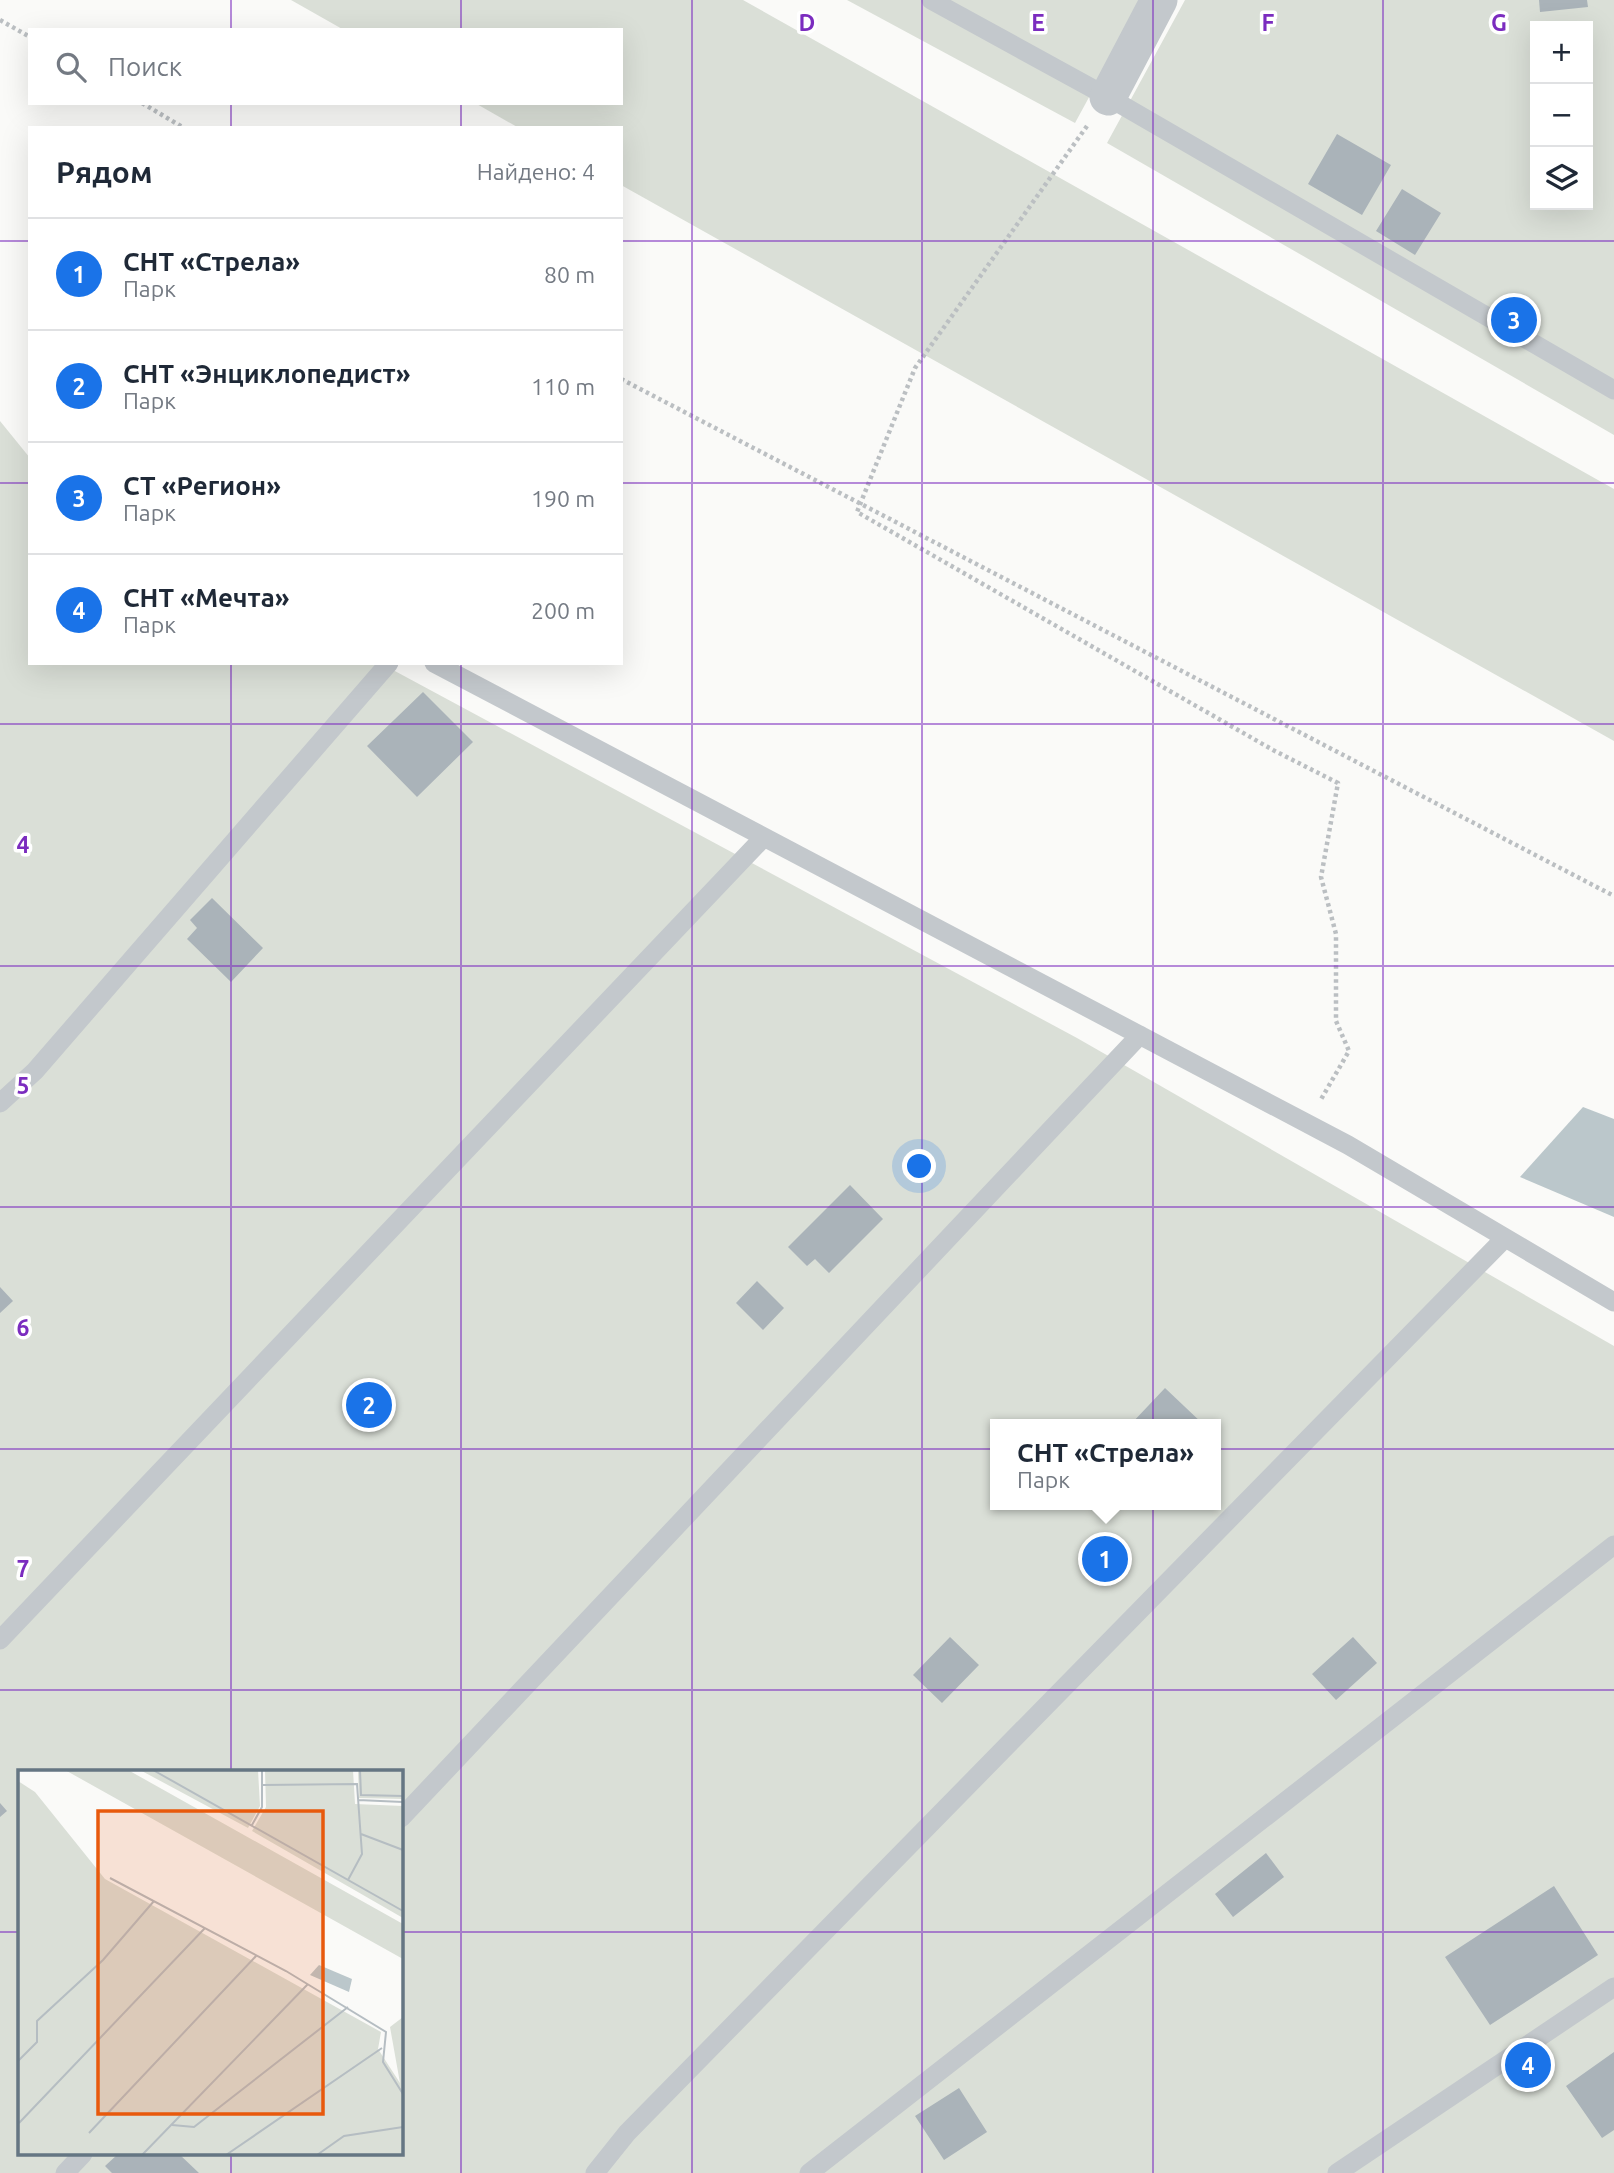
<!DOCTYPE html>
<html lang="ru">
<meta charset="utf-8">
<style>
body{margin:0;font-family:Ubuntu,sans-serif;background:#f2f2f3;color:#1f2937}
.controls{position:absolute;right:21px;top:21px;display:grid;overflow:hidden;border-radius:0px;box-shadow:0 7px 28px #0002}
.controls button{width:63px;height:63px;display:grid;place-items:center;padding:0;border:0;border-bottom:2px solid #e0e1e3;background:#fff;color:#1f2937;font:35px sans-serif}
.you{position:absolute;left:920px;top:1167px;width:24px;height:24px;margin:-18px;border:5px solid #fff;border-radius:50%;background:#1a73e8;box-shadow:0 0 0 10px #1a73e833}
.badge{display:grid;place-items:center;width:46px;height:46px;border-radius:50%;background:#1a73e8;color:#fff;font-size:23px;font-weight:700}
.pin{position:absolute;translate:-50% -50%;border:4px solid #fff;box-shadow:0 2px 7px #0006}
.popup{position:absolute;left:990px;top:1419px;width:231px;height:91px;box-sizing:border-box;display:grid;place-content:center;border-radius:0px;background:#fff;filter:drop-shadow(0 2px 5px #0005);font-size:23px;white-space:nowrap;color:#747a83}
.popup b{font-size:26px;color:#1f2937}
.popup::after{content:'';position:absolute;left:50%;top:100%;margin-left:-14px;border:14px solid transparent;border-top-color:#fff}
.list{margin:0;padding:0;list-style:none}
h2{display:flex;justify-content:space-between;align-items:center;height:91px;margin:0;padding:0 28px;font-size:30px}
h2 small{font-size:23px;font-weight:400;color:#747a83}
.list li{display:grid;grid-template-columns:46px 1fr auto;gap:21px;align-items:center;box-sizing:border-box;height:112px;padding:0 28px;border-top:2px solid #e0e1e3}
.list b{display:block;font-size:26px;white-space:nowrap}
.list p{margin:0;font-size:23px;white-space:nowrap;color:#747a83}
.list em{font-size:23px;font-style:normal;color:#747a83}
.icon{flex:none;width:38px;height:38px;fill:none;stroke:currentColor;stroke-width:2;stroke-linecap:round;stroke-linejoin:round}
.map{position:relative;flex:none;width:1614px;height:2173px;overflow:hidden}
.search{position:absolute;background:#fff;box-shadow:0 7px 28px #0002;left:28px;top:28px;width:595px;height:77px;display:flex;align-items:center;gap:18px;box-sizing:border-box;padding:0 24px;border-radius:0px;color:#747a83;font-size:26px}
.panel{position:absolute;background:#fff;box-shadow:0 7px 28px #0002;left:28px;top:126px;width:595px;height:539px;border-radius:0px}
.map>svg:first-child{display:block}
.green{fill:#dadfd7;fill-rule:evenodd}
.water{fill:#bbc7cb}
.building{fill:#aab3b9}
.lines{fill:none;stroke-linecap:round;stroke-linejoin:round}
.path{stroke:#bbbfc2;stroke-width:4.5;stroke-dasharray:3.5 3.5;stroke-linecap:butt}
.lane{stroke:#c3c8cc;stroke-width:19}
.street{stroke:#c3c8cc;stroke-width:37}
.grid{fill:none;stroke:#7b2cbf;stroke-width:2;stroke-opacity:0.55}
.inset-road{fill:none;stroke:#b5bdc2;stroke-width:2}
.view{fill:#e8590c;fill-opacity:0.15;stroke:#e8590c;stroke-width:3.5}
.inset-edge{fill:none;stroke:#657683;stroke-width:3.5}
.grid-label{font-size:23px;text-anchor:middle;font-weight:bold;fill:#7b2cbf;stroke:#fff;stroke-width:7;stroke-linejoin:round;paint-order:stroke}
</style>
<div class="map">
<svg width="1614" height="2173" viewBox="0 0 1614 2173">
<rect width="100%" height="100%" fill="#fafaf8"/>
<!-- green -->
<path class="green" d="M291,0h452l871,489v252l-993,-556v-57h-102l-44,-25h146v-73h-277z
M847,0h295l-67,123z
M1185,0h429v435l-507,-292zM1535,26h53v179h-53z
M0,421l30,37v205h350l697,375 537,308v827h-1614zM995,1424h220v81h-220zM19,1772h382v382h-382z"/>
<!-- water -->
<path class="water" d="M1583,1107l31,12v98l-94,-40z"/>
<!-- building -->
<path class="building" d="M1539,0h48l1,7 -48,5z
M1337,134l54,31 -29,50 -54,-31z
M1402,189l39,24 -26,42 -39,-24z
M423,692l50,50 -56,55 -50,-51z
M212,898l51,50 -32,34 -44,-43 10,-11 -7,-8z
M850,1185l33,34 -54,54 -14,-14 -8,7 -19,-19z
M757,1281l27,27 -21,22 -27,-27z
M0,1287l13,14 -13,12z
M1165,1388l38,36h-72z
M950,1637l29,28 -37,38 -29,-28z
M1353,1637l24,26 -41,37 -24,-26z
M0,1803l7,8 -7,6z
M1266,1853l18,24 -51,40 -18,-23z
M1554,1886l44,69 -108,70 -45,-68z
M1614,2052v78l-12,8 -36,-52z
M959,2088l28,44 -43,28 -29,-44z
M118,2154h61l20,19h-87l-7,-7z"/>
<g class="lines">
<!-- path -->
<path class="path" d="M0,20l30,17
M142,103l42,25
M1087,126l-172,242 -58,144 416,238 65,33 -17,94 15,57v87l13,30 -29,50
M621,379l993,517"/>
<!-- lane -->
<path class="lane" d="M931,0l177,97 506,293
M434,663l914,482 266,157
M0,1103l35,-32 354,-408
M0,1640l764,-803
M401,1818l739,-783
M65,2173l18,-19
M595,2173l32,-40 878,-895
M809,2173l805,-628
M1337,2173l277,-186"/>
<!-- street -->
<path class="street" d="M1108,97l51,-97"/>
</g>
<!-- grid -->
<path class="grid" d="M231,0v30M461,0v30M692,0v2173M922,0v2173M1153,0v2173M1383,0v2173M231,103v25M461,103v25M0,241h30M621,241h993M0,483h30M621,483h993M231,663v1109M461,663v1510M0,724h1614M0,966h1614M0,1207h1614M0,1449h1614M0,1690h1614M0,1932h19M401,1932h1213M231,2154v19"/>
<!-- overview -->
<g transform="translate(18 1770)">
<rect width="385" height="385" fill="#fafaf8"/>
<path d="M47,0h63l275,154v35zM122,0h118l2,36 -12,22zM247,0h88l2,34 48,2v112l-151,-87 14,-24zM340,0h45v29l-44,-1zM0,11l17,11 70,87 276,153 -3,17 22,34 -10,-56 13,-10v138h-385z" fill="#dadfd7"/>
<path d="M301,195l33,14 -3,13 -39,-17z" fill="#bbc7cb"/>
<path class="inset-road" d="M135,0l250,141M342,0l1,25 42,1M245,15l94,-1 5,70 -14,26M340,30l45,2M234,55l10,-18v-37M343,64l42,16M92,108l176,93 100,61 -3,30 20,32M0,291l19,-19v-21l66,-61 51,-59M1,353l186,-195M154,355l22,2 154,-120M71,363l168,-178M124,385l166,-171M208,385l156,-107M299,385l27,-19 59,-9"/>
<path class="view" d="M80,41h225v303h-225z"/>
<rect width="385" height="385" class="inset-edge"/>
</g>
<g class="grid-label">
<text x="807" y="31">D</text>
<text x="1038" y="31">E</text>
<text x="1268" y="31">F</text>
<text x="1499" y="31">G</text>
<text x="23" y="853">4</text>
<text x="23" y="1094">5</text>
<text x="23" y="1336">6</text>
<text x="23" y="1577">7</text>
</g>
</svg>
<div class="controls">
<button>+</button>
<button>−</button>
<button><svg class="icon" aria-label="layers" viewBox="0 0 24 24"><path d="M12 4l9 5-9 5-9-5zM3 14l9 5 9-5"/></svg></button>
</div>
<div class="you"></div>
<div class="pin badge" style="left:1105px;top:1559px">1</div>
<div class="popup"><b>СНТ «Стрела»</b>Парк</div>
<div class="pin badge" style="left:369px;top:1405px">2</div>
<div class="pin badge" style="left:1514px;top:320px">3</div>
<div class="pin badge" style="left:1528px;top:2065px">4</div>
<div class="search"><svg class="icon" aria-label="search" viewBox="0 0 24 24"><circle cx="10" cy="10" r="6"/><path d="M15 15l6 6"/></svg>Поиск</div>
<section class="panel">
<h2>Рядом<small>Найдено: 4</small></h2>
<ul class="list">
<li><span class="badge">1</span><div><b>СНТ «Стрела»</b><p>Парк</p></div><em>80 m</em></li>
<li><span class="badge">2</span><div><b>СНТ «Энциклопедист»</b><p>Парк</p></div><em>110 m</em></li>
<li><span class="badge">3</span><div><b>СТ «Регион»</b><p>Парк</p></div><em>190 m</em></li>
<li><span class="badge">4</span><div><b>СНТ «Мечта»</b><p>Парк</p></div><em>200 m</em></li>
</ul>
</section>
</div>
